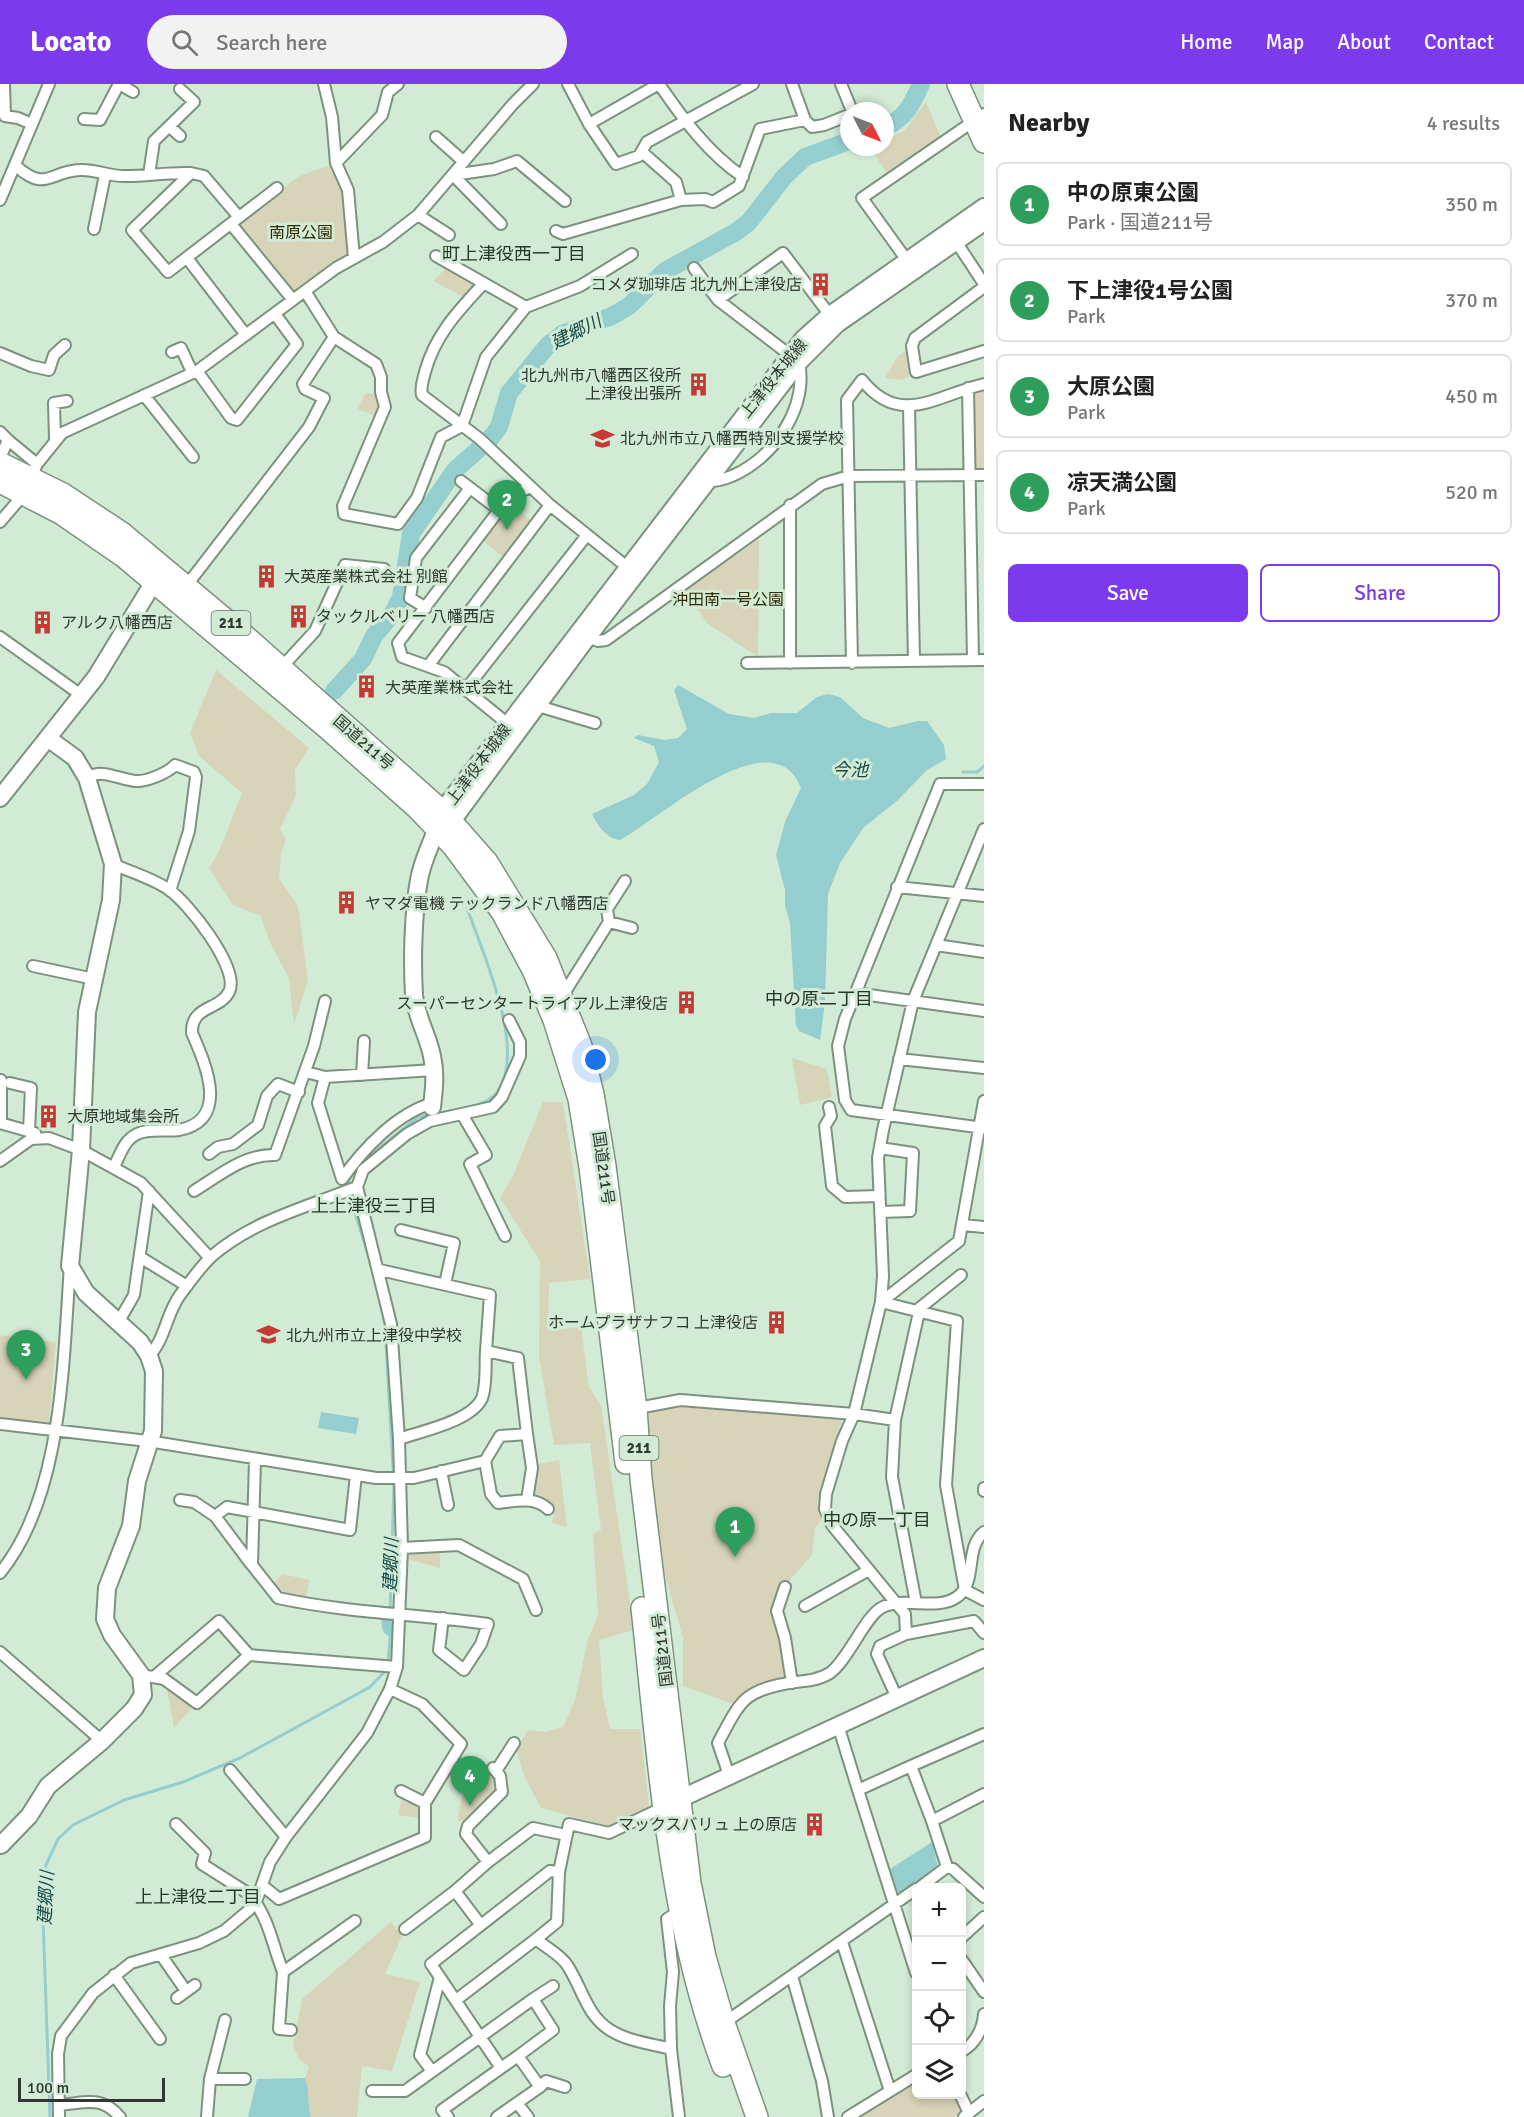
<!DOCTYPE html>
<meta charset="utf-8">
<style>
body{margin:0;font-family:Signika,"Noto Sans JP",sans-serif;background:#f2f2f2;color:#222}
.controls{position:absolute;right:18px;bottom:18px;display:grid;overflow:hidden;border-radius:9px;box-shadow:0 3px 9px #0003}
.controls button{width:54px;height:54px;display:grid;place-items:center;padding:0;border:0;border-bottom:2px solid #e0e0e0;background:#fff;color:#222;font:30px sans-serif}
.compass{position:absolute;left:840px;top:18px;width:54px;height:54px;border-radius:50%;background:#fff;box-shadow:0 3px 9px #0003;rotate:132deg}
.scale{position:absolute;left:18px;bottom:15px;width:147px;box-sizing:border-box;padding-left:6px;border:3px solid #303931;border-top:0;font-size:16px;line-height:21px;white-space:nowrap;color:#303931;-webkit-text-stroke:4px #d2ebd5;paint-order:stroke}
.you{position:absolute;left:596px;top:976px;width:21px;height:21px;margin:-15px;border:4px solid #fff;border-radius:50%;background:#1a73e8;box-shadow:0 0 0 9px #1a73e833}
.badge{display:grid;place-items:center;width:39px;height:39px;border-radius:50%;background:#7c3aed;color:#fff;font-size:20px;font-weight:700}
.pin{position:absolute;translate:-50% -50px;filter:drop-shadow(0 2px 3px #0008)}
.pin::after{content:'';position:absolute;top:32px;width:21px;height:18px;background:inherit;clip-path:polygon(0 0,100% 0,50% 100%)}
.list{margin:0;padding:0;list-style:none}
h2{display:flex;justify-content:space-between;align-items:center;height:78px;margin:0;padding:0 24px;font-size:26px}
h2 small{font-size:20px;font-weight:400;color:#767676}
.list li{display:grid;grid-template-columns:39px 1fr auto;gap:18px;align-items:center;box-sizing:border-box;height:84px;margin:0 12px 12px;padding:0 12px;border:2px solid #e0e0e0;border-radius:9px}
.list b{display:block;font-size:22px;white-space:nowrap}
.list p{margin:0;font-size:20px;white-space:nowrap;color:#767676}
.list em{font-size:20px;font-style:normal;color:#767676}
.actions{display:flex;gap:12px;padding:18px 24px}
.actions a{flex:1;padding:14px 0;border:2px solid #7c3aed;border-radius:9px;text-align:center;font-size:21px;color:#7c3aed}
.actions .main{background:#7c3aed;color:#fff}
.icon{flex:none;width:33px;height:33px;fill:none;stroke:currentColor;stroke-width:2;stroke-linecap:round;stroke-linejoin:round}
.map{position:relative;flex:none;width:984px;height:2033px;overflow:hidden}
header{display:flex;align-items:center;gap:36px;box-sizing:border-box;height:84px;padding:0 30px;background:#7c3aed;color:#fff}
header strong{font-size:28px}
nav{display:flex;gap:33px;margin-inline-start:auto;font-size:21px}
.search{width:420px;height:54px;background:#f2f2f2;display:flex;align-items:center;gap:15px;box-sizing:border-box;padding:0 21px;border-radius:33px;color:#767676;font-size:22px}
main{display:flex}
aside{flex:1;background:#fff}
.map>svg:first-child{display:block}
.green{fill:#d8d4b9}
.water{fill:#95cece}
.lines{fill:none;stroke-linecap:round;stroke-linejoin:round}
.stream{stroke:#95cece;stroke-width:3}
.river{stroke:#95cece;stroke-width:18}
.street-casing{stroke:#7c927e;stroke-width:14}
.secondary-casing{stroke:#7c927e;stroke-width:20}
.highway-casing{stroke:#7c927e;stroke-width:24}
.street{stroke:#fff;stroke-width:10}
.secondary{stroke:#fff;stroke-width:16}
.highway{stroke:#fff;stroke-width:21}
.labels{text-anchor:middle;stroke-width:6;stroke-linejoin:round;paint-order:stroke}
.shield{fill:#d2ebd5;stroke:#616e62;stroke-width:1.5}
.shield-label{font-size:15px;font-weight:bold;fill:#303931}
.park-label{font-size:16px;fill:#322c08;stroke:#d2ebd5}
.poi-label{font-size:16px;fill:#303931;stroke:#d2ebd5;text-anchor:start}
.street-label{font-size:16px;fill:#303931;stroke:#d2ebd5}
.neighbourhood-label{font-size:18px;fill:#253828;stroke:#d2ebd5}
.water-label{font-size:18px;font-style:italic;fill:#16494a;stroke:#d2ebd5}
</style>
<header>
<strong>Locato</strong>
<div class="search"><svg class="icon" aria-label="search" viewBox="0 0 24 24"><circle cx="10" cy="10" r="6"/><path d="M15 15l6 6"/></svg>Search here</div>
<nav><a>Home</a><a>Map</a><a>About</a><a>Contact</a></nav>
</header>
<main>
<div class="map">
<svg width="984" height="2033" viewBox="0 0 984 2033">
<rect width="100%" height="100%" fill="#d2ebd5"/>
<!-- green -->
<path class="green" d="M926,18l15,36 -53,36 -19,-27h16v-7l19,-9z
M332,82l11,23 4,66 -18,10 -34,27 -58,-66 3,-5 40,-27c9,-17 35,-25 52,-28z
M445,185l31,17 -11,12 -32,-17z
M908,265l3,27 -11,4 -15,-2 12,-21z
M984,304v81l-12,-2v-74z
M377,309l5,13 -5,11 -19,-8 7,-15z
M511,421l21,16 -29,36 -21,-17z
M759,455l-1,118 -51,-34 -22,-32z
M216,586l93,78 -14,22 1,25 -16,34 6,10 -5,15 -2,25 19,27 10,75 -14,44 -5,-47 -20,-37 -8,-25 -28,-11 -24,-37c15,-22 22,-49 33,-75l-43,-37 -9,-23z
M792,974l35,11 5,28 -32,8z
M543,1018h20l27,177 -41,4 -1,48 33,-4 8,60 12,18 33,225 -35,10 4,57 7,32h30l9,77 -41,20 -67,-18 -16,-30 -9,-28 12,-20 18,2 17,-5 12,-27 13,-61 10,-24 -5,-81 8,-4 -11,-87 -36,2 -15,-89 1,-95 -40,-63 13,-22z
M0,1251l56,7 -7,82 -49,-6z
M687,1322l155,14 -25,81 7,16 -9,11 -3,27 -28,32 -9,24 14,69 -53,25 -53,-19v-49l-23,-78 -14,-146z
M559,1376l8,67 -15,-4 3,-14 -3,-6 -22,-6 7,-33z
M440,1467v17l-32,-9 -1,-6z
M283,1490l26,6 -3,20 -25,-5 -9,-11z
M167,1605l16,9 9,10 -18,20z
M486,1687l10,9v10l-31,31h-7c4,-28 3,-34 28,-50z
M402,1712l19,8 -1,14 -22,-3z
M391,1838l11,14 -17,38 35,8 -28,89 -30,-5 -5,51h-46c-4,-14 -1,-26 -6,-39l4,-11 -10,-8 -6,-13 9,-47z
M916,1995v15l39,1 8,16 -9,6h-100z"/>
<!-- water -->
<path class="water" d="M678,601l51,29 25,4 17,-5h26l20,-16 11,-3 12,3 23,21 26,10 29,-7h9l17,24 2,14 -19,11 -29,30 -35,28 -23,35 -12,31 -3,109 -5,37 -21,-9 -3,-6 -6,-102 -5,-17v-16l-9,-35 9,-33 16,-34c-28,-73 -143,32 -181,52 -13,-1 -23,-15 -28,-26l42,-19 13,-11 12,-22 -5,-16 -20,-8 4,-3 26,5 14,-2 9,-9 -13,-39z
M321,1328l38,6 -3,16 -38,-6z
M932,1758l6,25 -38,26 -4,-2 -6,-22z
M305,1994c5,13 2,25 6,39h-63l9,-38z"/>
<g class="lines">
<!-- stream -->
<path class="stream" d="M963,688h14l7,-6
M467,824c15,43 60,142 31,183 -7,10 -16,12 -27,16
M362,1078l56,-45 38,-7
M353,1087l-5,13 2,12 23,75
M380,1217l5,24 9,160 -4,127
M388,1579l3,-36
M50,2033l-8,-228 4,-24 12,-26 15,-14 51,-25 59,-18 57,-24 130,-71 17,-18"/>
<!-- river -->
<path class="river" d="M885,43c21,-9 27,-23 36,-43
M334,607l29,-32 11,-23 19,-23 8,-16 10,-63 44,-64 34,-30 10,-13 10,-34 39,-48 14,-11 50,-18 17,-10 36,-35 71,-39 13,-10 35,-45 21,-20 44,-16
M390,1532l1,11"/>
<defs>
<path id="street" d="M4,0l1,32 13,2 14,6
M324,0l8,33 4,46 12,27 6,68
M568,0l21,40 27,40 23,-8 8,-14 106,-58
M659,0c24,35 49,69 84,93
M792,0l13,36
M841,0l11,27
M84,35l16,1 19,-36 14,8
M589,40l70,-40
M170,43l10,9
M436,53l28,25
M642,68l34,30 5,18 24,-1 8,3 26,-16 21,-57 45,-9 7,7 12,-2 25,-10
M336,79l46,-48 6,-23 10,-8
M16,82c30,27 34,5 64,4 15,-1 31,7 46,6 22,0 43,-4 65,-3
M149,91l5,-34 40,-39 -14,-13
M453,91l41,-6 23,-8 48,40
M453,91l48,49
M0,116l49,-116
M418,131l31,20
M238,132l-34,-40 -13,-3 -59,57 36,42 109,-84
M231,140l62,76
M94,145l11,-54
M556,147l7,3 118,-34
M953,153l31,47
M187,174l59,77
M911,182l-49,-68 122,-84
M694,184l24,32 81,62c9,46 -25,96 -67,114 -8,3 -18,7 -27,3
M484,199c-26,28 -49,52 -59,89 -2,8 -5,15 -3,23l58,44 70,66 82,66
M984,203l-69,51 -3,8 4,26 68,-21
M305,207l29,46 42,27 5,13v15l4,15 -42,99 1,8 54,10 19,-26 24,-61 21,-11 24,-69 40,-50 -90,-51
M718,216l65,-47 49,65
M526,223l54,-21 52,-32
M172,268l9,-4 11,24
M0,269l31,13 18,4 5,-15 11,-10
M197,287l34,47 6,2 60,-76 -22,-30
M968,304l5,272
M144,311l49,62
M909,322l5,255
M0,348l8,8 -8,18
M55,355l-1,-36 13,-2
M8,356l29,24
M461,397l38,29
M0,438l24,-28 13,-30 25,-31 135,-62 139,-103 47,-26 35,-27 95,-111 20,-20
M187,501l122,-158 15,-29 -19,-9 -2,-5 31,-47
M426,524l-16,-10 6,-40 54,-70
M584,552l14,5 8,-1 216,-156 27,-8 135,-1
M0,553l81,58
M747,579l237,-3
M790,579v-158
M852,579l-5,-263 15,-20c38,48 75,15 122,4
M428,582l122,-161
M281,584l34,-37 30,-66 39,4
M466,605l121,-154
M538,622l57,17
M508,640l-64,-52 -42,-15 -4,-14 101,-133 13,-14 18,-9
M87,694c16,-10 30,1 48,3 11,1 33,-8 40,-16l19,7 2,5 -7,54 -19,60
M984,700h-44l-95,235 -7,27 7,54 6,10 133,18
M113,780c17,8 39,14 55,25 19,12 73,80 61,103 -10,19 -38,13 -37,41 13,30 39,87 -13,97 -13,2 -30,-2 -42,4 -13,6 -17,21 -23,33
M897,803l87,9
M609,838l23,6
M936,861l48,7
M33,882l61,13
M855,909l129,18
M563,911l46,-73 -2,-13 18,-28
M899,975l85,9
M306,988l19,5 109,-7
M362,991l2,-34
M325,993l-7,26 24,76c21,-30 55,-66 91,-76
M1,996v43
M10,999l21,5 -2,43
M829,1023l2,9 -6,10 7,60 13,11 34,-1
M463,1032l23,39 -16,9 35,72
M0,1039l35,10
M880,1064l33,5 -3,58 -30,1
M209,1070l9,-7 15,-3 25,-19 9,-29 11,-12 21,8
M0,1077l31,-22 18,-1 32,12 60,33 69,75
M194,1107c26,-16 50,-37 81,-36l39,-109 11,-45
M963,1141l21,2
M401,1146l53,13 -9,41
M140,1173l47,29
M380,1186l110,25 -4,56 32,7 9,76
M881,1218l76,19 -11,164 19,105 19,10
M881,1218l78,-61 25,-140
M916,1227l45,-36
M119,1237l15,-26 15,-104
M149,1272c16,-16 17,-42 31,-61 10,-13 20,-28 32,-39 42,-36 95,-49 145,-69
M633,1325l47,-9 174,14 41,6
M0,1340l148,17 228,37h38l71,-17 15,-25 27,-2 5,34 -5,32
M399,1355c23,-8 73,-18 83,-41 5,-13 3,-34 4,-47
M255,1376l-3,105 26,33c70,15 140,16 210,26l-7,20 -17,26 -25,-20 4,-32
M485,1377l6,33 7,9c18,-2 36,-7 50,6
M441,1387l7,34
M984,1404v3
M180,1416l14,2 21,14
M402,1464l57,-3 64,34 13,31
M251,1480l-36,-48 12,-9 123,23 6,-55
M0,1489c63,-77 63,-211 70,-307
M785,1503l-8,24 8,27 7,45
M916,1519l-24,-126 3,-57 24,-108
M805,1522l64,-36
M906,1550l-1,-20 -73,-89 -7,-16 1,-15 16,-53 12,-27 27,-112 2,-26 -5,-118 5,-28 30,-129 71,-172
M0,1568l102,89
M141,1591l23,4 33,24 52,-48 148,12
M155,1592l64,-55 30,34
M897,1614l-20,-44 3,-8 26,-12 68,-13 10,12
M838,1641l20,65 53,-24 21,55 52,-27
M911,1682l73,-32
M230,1686l56,67
M496,1687l18,-28
M730,1694l-12,-35c23,-43 25,-53 77,-61 11,-1 24,-2 35,-9 18,-13 35,-56 51,-65 22,-13 55,4 76,-11 21,-15 7,-49 27,-65
M858,1706l58,183
M401,1707l24,12
M664,1723l-55,26 -40,-9 -10,48 -2,50 -21,17c9,8 25,16 31,26 15,22 19,50 43,65 17,11 42,14 61,19
M932,1737l15,46 6,2 31,28
M176,1740l29,29 -3,11 55,35
M488,1778l-22,-28 2,-8 34,-34 -2,-16 -7,-8
M263,1802l16,13 146,-62v-34l36,-59 -39,-40 -32,-15
M919,1804l28,-21
M455,1807l33,-29 45,-34 33,7
M255,1818c14,19 19,47 28,70l72,-51
M679,1827l-12,8 6,53 -3,34 1,43 8,68
M405,1845l50,-38 25,33
M962,1853l22,-20
M842,1858l48,149
M161,1871l25,36
M962,1876l22,32
M283,1888l-4,57 12,1
M114,1891l46,64
M792,1892l30,105 6,36
M177,1914l18,-13
M533,1915l20,-13
M456,1916l80,-61
M724,1939l192,-134
M962,1967c13,-7 21,-22 22,-37
M431,1986l-11,-15 20,-78
M210,1995h35
M540,2003l6,-6 19,6
M372,2007h33l128,-92 20,31 -35,26
M960,2010l9,19
M59,2021c27,-2 42,-10 61,12
M59,2033l-1,-63 3,-18 32,-43 38,-30 68,-20 25,-12 25,-21 8,-11 13,-37 16,-25 81,-104 23,-44 7,-22 5,-119 -3,-109 -8,-115 -34,-137 6,-17 44,-36 23,-13 63,-14 9,-10 18,-41v-14l-11,-22
M207,2033l3,-38 15,-59
M448,2033l-6,-7 59,-42
M497,2033l20,-14
M528,2033l-11,-14 23,-16 -22,-31 -17,12 -70,-104 119,-93 9,1
M848,2033l68,-42
M964,2033l20,-16"/>
<path id="secondary" d="M0,714l96,-121 64,-105
M441,744l11,-7 135,-183 212,-276 38,-38 147,-102
M432,1023c2,-18 4,-33 0,-51 -4,-21 -16,-39 -18,-61 -2,-34 -1,-82 5,-115 4,-25 18,-45 23,-69l361,-472 27,-24 154,-108
M669,1720l315,-146
M1,1761l28,-29 19,-30 54,-45 32,-32 9,-14 -2,-20 -29,-40 -7,-16 2,-31 24,-62 6,-45 16,-50 1,-60 -5,-15 -9,-14 -54,-49 -16,-27 11,-116 6,-138 24,-112 2,-36 -26,-86 -12,-20 -26,-19"/>
<path id="highway" d="M958,0l26,58
M0,379l63,31 59,39 122,102 198,176 45,51 59,96 35,88 12,48 12,72 31,243 5,70 49,404 15,74 19,66 33,94
M0,398l62,32 61,42 204,172 91,81 35,37 49,66 31,58 21,50 25,79 11,68 36,296
M642,1524c17,154 26,311 81,458"/>
</defs>
<!-- street casing -->
<use href="#street" class="street-casing"/>
<!-- secondary casing -->
<use href="#secondary" class="secondary-casing"/>
<!-- highway casing -->
<use href="#highway" class="highway-casing"/>
<!-- street -->
<use href="#street" class="street"/>
<!-- secondary -->
<use href="#secondary" class="secondary"/>
<!-- highway -->
<use href="#highway" class="highway"/>
</g>
<!-- icons -->
<defs>
<symbol id="building-bare" viewBox="-9 -9 18 18"><path d="M-4-6H4V6H1V3H-1V6H-4ZM-2.5-4.3h1.7v1.8h-1.7ZM.8-4.3h1.7v1.8H.8ZM-2.5-1h1.7V.8h-1.7ZM.8-1h1.7V.8H.8Z" fill="#c73934" stroke="#d2ebd5" stroke-width="2.5" paint-order="stroke"/></symbol>
<symbol id="school-bare" viewBox="-9 -9 18 18"><path d="M0-5L7-2L0 1L-7-2ZM-4 1L0 2.5L4 1V4Q0 6-4 4Z" fill="#c73934" stroke="#d2ebd5" stroke-width="2.5" paint-order="stroke"/></symbol>
</defs>
<g fill-rule="evenodd">
<use href="#building-bare" x="804" y="184" width="33" height="33"/>
<use href="#building-bare" x="682" y="284" width="33" height="33"/>
<use href="#school-bare" x="586" y="338" width="33" height="33"/>
<use href="#building-bare" x="250" y="476" width="33" height="33"/>
<use href="#building-bare" x="282" y="516" width="33" height="33"/>
<use href="#building-bare" x="26" y="522" width="33" height="33"/>
<use href="#building-bare" x="350" y="586" width="33" height="33"/>
<use href="#building-bare" x="330" y="802" width="33" height="33"/>
<use href="#building-bare" x="670" y="902" width="33" height="33"/>
<use href="#building-bare" x="32" y="1016" width="33" height="33"/>
<use href="#building-bare" x="760" y="1222" width="33" height="33"/>
<use href="#school-bare" x="252" y="1234" width="33" height="33"/>
<use href="#building-bare" x="798" y="1724" width="33" height="33"/>
</g>
<g class="labels">
<!-- shield labels -->
<g class="shield">
<rect x="211.5" y="527" width="39" height="24" rx="4.5"/>
<rect x="619.5" y="1352" width="39" height="24" rx="4.5"/>
</g>
<g class="shield-label">
<text x="231" y="544">211</text>
<text x="639" y="1369">211</text>
</g>
<!-- park labels -->
<g class="park-label">
<text x="301" y="154">南原公園</text>
<text x="728" y="521">沖田南一号公園</text>
</g>
<!-- poi labels -->
<g class="poi-label">
<text x="802" y="206" text-anchor="end">コメダ珈琲店 北九州上津役店</text>
<text x="681" y="297" text-anchor="end">北九州市八幡西区役所<tspan x="681" dy="18">上津役出張所</tspan></text>
<text x="620" y="360">北九州市立八幡西特別支援学校</text>
<text x="284" y="498">大英産業株式会社 別館</text>
<text x="316" y="538">タックルベリー 八幡西店</text>
<text x="61" y="544">アルク八幡西店</text>
<text x="385" y="609">大英産業株式会社</text>
<text x="365" y="825">ヤマダ電機 テックランド八幡西店</text>
<text x="668" y="925" text-anchor="end">スーパーセンタートライアル上津役店</text>
<text x="67" y="1038">大原地域集会所</text>
<text x="758" y="1244" text-anchor="end">ホームプラザナフコ 上津役店</text>
<text x="286" y="1257">北九州市立上津役中学校</text>
<text x="797" y="1746" text-anchor="end">マックスバリュ 上の原店</text>
</g>
<!-- street labels -->
<g class="street-label">
<text transform="translate(773 294) rotate(-51)" y="6">上津役本城線</text>
<text transform="translate(364 658) rotate(41)" y="6">国道211号</text>
<text transform="translate(478 680) rotate(-53)" y="6">上津役本城線</text>
<text transform="translate(604 1084) rotate(82)" y="6">国道211号</text>
<text transform="translate(662 1566) rotate(-97)" y="6">国道211号</text>
</g>
<!-- neighbourhood labels -->
<g class="neighbourhood-label">
<text x="514" y="176">町上津役西一丁目</text>
<text x="819" y="921">中の原二丁目</text>
<text x="374" y="1128">上上津役三丁目</text>
<text x="877" y="1442">中の原一丁目</text>
<text x="198" y="1819">上上津役二丁目</text>
</g>
<!-- water labels -->
<g class="water-label">
<text transform="translate(576 248) rotate(-27)" y="6">建郷川</text>
<text x="850" y="692">今池</text>
<text transform="translate(391 1481) rotate(-88)" y="6">建郷川</text>
<text transform="translate(46 1814) rotate(-87)" y="6">建郷川</text>
</g>
</g>
</svg>
<div class="controls">
<button>+</button>
<button>−</button>
<button><svg class="icon" aria-label="locate" viewBox="0 0 24 24"><circle cx="12" cy="12" r="6"/><path d="M12 2v4M12 18v4M2 12h4M18 12h4"/></svg></button>
<button><svg class="icon" aria-label="layers" viewBox="0 0 24 24"><path d="M12 4l9 5-9 5-9-5zM3 14l9 5 9-5"/></svg></button>
</div>
<svg class="compass" viewBox="-18 -18 36 36"><path d="M0-13l5 13h-10z" fill="#e53935"/><path d="M0 13l5-13h-10z" fill="#767676"/></svg>
<div class="scale">100 m</div>
<div class="you"></div>
<div class="pin badge" style="left:735px;top:1473px;background:#2e9e5b">1</div>
<div class="pin badge" style="left:507px;top:446px;background:#2e9e5b">2</div>
<div class="pin badge" style="left:26px;top:1296px;background:#2e9e5b">3</div>
<div class="pin badge" style="left:470px;top:1722px;background:#2e9e5b">4</div>
</div>
<aside>
<h2>Nearby<small>4 results</small></h2>
<ul class="list">
<li><span class="badge" style="background:#2e9e5b">1</span><div><b>中の原東公園</b><p>Park · 国道211号</p></div><em>350 m</em></li>
<li><span class="badge" style="background:#2e9e5b">2</span><div><b>下上津役1号公園</b><p>Park</p></div><em>370 m</em></li>
<li><span class="badge" style="background:#2e9e5b">3</span><div><b>大原公園</b><p>Park</p></div><em>450 m</em></li>
<li><span class="badge" style="background:#2e9e5b">4</span><div><b>凉天満公園</b><p>Park</p></div><em>520 m</em></li>
</ul>
<div class="actions"><a class="main">Save</a><a>Share</a></div>
</aside>
</main>
